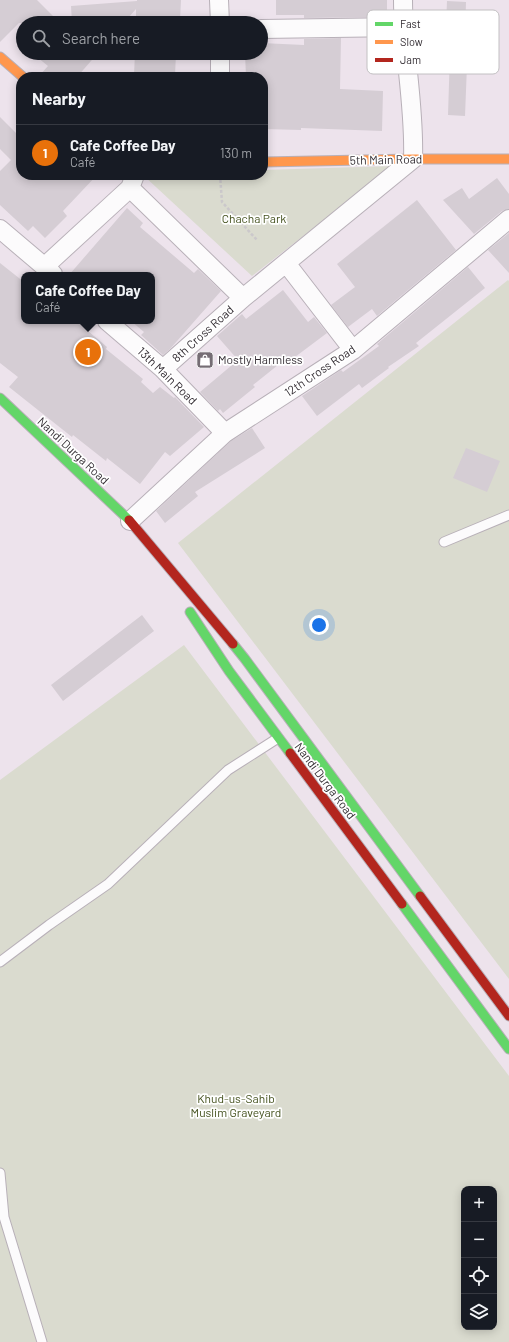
<!DOCTYPE html>
<meta charset="utf-8">
<style>
body{margin:0;font-family:Barlow,sans-serif;background:#242831;color:#f1f3f6}
.controls{position:absolute;right:12px;bottom:12px;display:grid;overflow:hidden;border-radius:8px;box-shadow:0 2px 10px #0003}
.controls button{width:36px;height:36px;display:grid;place-items:center;padding:0;border:0;border-bottom:1px solid #363941;background:#171b24;color:#f1f3f6;font:20px sans-serif}
.you{position:absolute;left:319px;top:625px;width:14px;height:14px;margin:-10px;border:3px solid #fff;border-radius:50%;background:#1a73e8;box-shadow:0 0 0 6px #1a73e833}
.badge{display:grid;place-items:center;width:26px;height:26px;border-radius:50%;background:#8c9099;color:#fff;font-size:13px;font-weight:700}
.pin{position:absolute;translate:-50% -50%;border:2px solid #fff;box-shadow:0 1px 4px #0006}
.popup{position:absolute;left:21px;top:272px;width:134px;height:52px;box-sizing:border-box;display:grid;place-content:center;border-radius:8px;background:#171b24;filter:drop-shadow(0 1px 3px #0005);font-size:13px;white-space:nowrap;color:#9ea1a6}
.popup b{font-size:15px;color:#f1f3f6}
.popup::after{content:'';position:absolute;left:50%;top:100%;margin-left:-8px;border:8px solid transparent;border-top-color:#171b24}
.list{margin:0;padding:0;list-style:none}
h2{display:flex;justify-content:space-between;align-items:center;height:52px;margin:0;padding:0 16px;font-size:17px}
h2 small{font-size:13px;font-weight:400;color:#9ea1a6}
.list li{display:grid;grid-template-columns:26px 1fr auto;gap:12px;align-items:center;box-sizing:border-box;height:56px;padding:0 16px;border-top:1px solid #363941}
.list b{display:block;font-size:15px;white-space:nowrap}
.list p{margin:0;font-size:13px;white-space:nowrap;color:#9ea1a6}
.list em{font-size:13px;font-style:normal;color:#9ea1a6}
.icon{flex:none;width:22px;height:22px;fill:none;stroke:currentColor;stroke-width:2;stroke-linecap:round;stroke-linejoin:round}
.map{position:relative;flex:none;width:509px;height:1342px;overflow:hidden}
.search{position:absolute;background:#171b24;box-shadow:0 2px 10px #0003;left:16px;top:16px;width:252px;height:44px;display:flex;align-items:center;gap:10px;box-sizing:border-box;padding:0 14px;border-radius:22px;color:#9ea1a6;font-size:15px}
.panel{position:absolute;background:#171b24;box-shadow:0 2px 10px #0003;left:16px;top:72px;width:252px;height:108px;border-radius:16px}
.map>svg:first-child{display:block}
.green{fill:#dadbcf;fill-rule:evenodd}
.building{fill:#d5cdd4}
.lines{fill:none;stroke-linecap:round;stroke-linejoin:round}
.lane-casing{stroke:#b8b0b8;stroke-width:11}
.street-casing{stroke:#b8b0b8;stroke-width:20}
.fast-casing{stroke:#b8b0b8;stroke-width:11}
.slow-casing{stroke:#b8b0b8;stroke-width:11}
.jam-casing{stroke:#b8b0b8;stroke-width:11}
.path{stroke:#cbc8cb;stroke-width:2.5;stroke-dasharray:3 2;stroke-linecap:butt}
.lane{stroke:#fcfbfc;stroke-width:9}
.street{stroke:#fcfbfc;stroke-width:18}
.fast{stroke:#63d668;stroke-width:9}
.slow{stroke:#ff974d;stroke-width:9}
.jam{stroke:#b3261e;stroke-width:9}
.labels{text-anchor:middle;stroke-width:3.5;stroke-linejoin:round;paint-order:stroke}
.street-label{font-size:12px;fill:#342e34;stroke:#fff}
.park-label{font-size:12px;fill:#45521f;stroke:#fff}
.poi-label{font-size:12px;fill:#342e34;stroke:#fff;text-anchor:start}
.key{fill:#fff;stroke:#c2c0c2;stroke-width:1}
.key-label{font-size:11px;fill:#342e34}
</style>
<div class="map">
<svg width="509" height="1342" viewBox="0 0 509 1342">
<rect width="100%" height="100%" fill="#ede3ec"/>
<!-- green -->
<path class="green" d="M393,166l-141,110 -109,-101h120v-5z
M508,280l1,1v698l-331,-436z
M184,645l325,431v266h-509v-562zM464,1189h30v138h-30z"/>
<!-- building -->
<path class="building" d="M0,0h37l23,23h-41l-19,19z
M137,0h44l-1,20 -44,-2v-9l-8,9h-16l1,5h-41l-1,-17 66,-5z
M276,0h111v17l-83,1v-3h-28z
M447,1l19,1 -2,63h3l-2,51 -17,-1 2,-63h-5z
M341,38l-1,51 43,2 -1,40 -81,-3v2l-38,-1v-52h-17l-1,-24h16v-10l43,2v-6z
M32,53h66l-21,24h-39l10,-11z
M135,53h41l-1,23 -41,-1z
M0,117l21,21v37h76l-34,36 4,5 -22,22 -12,-12 -5,5 -28,-26v-34l11,-11 -11,-11z
M497,178l12,16v15l-7,2 -28,23 -31,-34 19,-12 7,11z
M417,200l39,50 -79,66 -5,-7 -24,18 -17,-22 24,-18 -18,-23z
M127,208l16,15 -3,4 54,46 4,-4 23,22 -51,58 -7,6 -22,-20 3,-3 -13,-11h21v-46h-83z
M509,233v40l-21,-23z
M0,263l24,19v39h55l10,8 -1,2 19,16 -1,2 37,30 -2,3 12,11 7,-6 14,11 1,-1 29,30 -34,29 -5,-4 -25,32 -33,-26 -1,3 -33,-26 -1,2 -63,-50 9,-10 -18,-14z
M468,267l17,21 -69,55 3,3 -31,21 1,1 -27,20 -3,-4 -42,32 -15,-20 39,-26 2,2 36,-26 -2,-2z
M283,290l25,32 6,-5 13,16 -36,27 -3,-3 -35,28 2,2 -32,26 -3,-4 -2,2 -18,-19 38,-32 -21,-24 25,-22 4,5z
M252,428l13,20 -70,44 3,4 -33,27 -9,-12 75,-70z
M466,448l34,13 -13,31 -34,-14z
M142,615l12,16 -91,70 -12,-16z"/>
<g class="lines">
<defs>
<path id="lane" d="M444,542l65,-27
M0,962l49,-37 59,-41 120,-114 50,-32
M0,1173l4,44 38,125"/>
<path id="street" d="M219,0l1,23
M261,29l142,-2
M220,53v24
M135,175l-5,13 113,110
M0,229l53,45
M286,263l67,87
M44,267l86,-79
M107,321l56,48 62,64
M163,369l80,-71 170,-139c2,-53 -10,-106 -10,-159
M130,521l95,-88 128,-83 156,-131"/>
<path id="fast" d="M0,398l129,122
M190,612l39,59 61,82
M233,644l12,15 175,237
M402,904l107,145"/>
<path id="slow" d="M0,57l23,20
M263,162l150,-3h96"/>
<path id="jam" d="M129,520l104,124
M290,753l112,151
M420,896l89,120"/>
</defs>
<!-- lane casing -->
<use href="#lane" class="lane-casing"/>
<!-- street casing -->
<use href="#street" class="street-casing"/>
<!-- fast casing -->
<use href="#fast" class="fast-casing"/>
<!-- slow casing -->
<use href="#slow" class="slow-casing"/>
<!-- jam casing -->
<use href="#jam" class="jam-casing"/>
<!-- path -->
<path class="path" d="M220,175l2,27 35,38"/>
<!-- lane -->
<use href="#lane" class="lane"/>
<!-- street -->
<use href="#street" class="street"/>
<!-- fast -->
<use href="#fast" class="fast"/>
<!-- slow -->
<use href="#slow" class="slow"/>
<!-- jam -->
<use href="#jam" class="jam"/>
</g>
<!-- icons -->
<defs>
<symbol id="shop-square" viewBox="-11 -11 22 22"><rect x="-9" y="-9" width="18" height="18" rx="4" fill="#756d74" stroke="#fff"/><path d="M-5-2.5h2.3a2.7 3.5 0 0 1 5.4 0H5L5.5 6h-11ZM-1.5-2.5h3a1.5 2.3 0 0 0-3 0Z" fill="#fff"/></symbol>
</defs>
<g fill-rule="evenodd">
<use href="#shop-square" x="195" y="350" width="20" height="20"/>
</g>
<g class="labels">
<!-- street labels -->
<g class="street-label">
<text transform="translate(386 160) rotate(-1)" y="4">5th Main Road</text>
<text transform="translate(203 334) rotate(-42)" y="4">8th Cross Road</text>
<text transform="translate(320 371) rotate(-34)" y="4">12th Cross Road</text>
<text transform="translate(167 376) rotate(44)" y="4">13th Main Road</text>
<text transform="translate(73 451) rotate(43)" y="4">Nandi Durga Road</text>
<text transform="translate(325 781) rotate(53)" y="4">Nandi Durga Road</text>
</g>
<!-- park labels -->
<g class="park-label">
<text x="254" y="223">Chacha Park</text>
<text x="236" y="1103">Khud-us-Sahib<tspan x="236" dy="14">Muslim Graveyard</tspan></text>
</g>
<!-- poi labels -->
<g class="poi-label">
<text x="218" y="364">Mostly Harmless</text>
</g>
</g>
<!-- legend -->
<rect x="367" y="10" width="132" height="64" rx="6" class="key"/>
<rect x="375" y="22" width="18" height="4" fill="#63d668"/>
<rect x="375" y="40" width="18" height="4" fill="#ff974d"/>
<rect x="375" y="58" width="18" height="4" fill="#b3261e"/>
<g class="key-label">
<text x="400" y="28">Fast</text>
<text x="400" y="46">Slow</text>
<text x="400" y="64">Jam</text>
</g>
</svg>
<div class="controls">
<button>+</button>
<button>−</button>
<button><svg class="icon" aria-label="locate" viewBox="0 0 24 24"><circle cx="12" cy="12" r="6"/><path d="M12 2v4M12 18v4M2 12h4M18 12h4"/></svg></button>
<button><svg class="icon" aria-label="layers" viewBox="0 0 24 24"><path d="M12 4l9 5-9 5-9-5zM3 14l9 5 9-5"/></svg></button>
</div>
<div class="you"></div>
<div class="pin badge" style="left:88px;top:352px;background:#e8710a">1</div>
<div class="popup"><b>Cafe Coffee Day</b>Café</div>
<div class="search"><svg class="icon" aria-label="search" viewBox="0 0 24 24"><circle cx="10" cy="10" r="6"/><path d="M15 15l6 6"/></svg>Search here</div>
<section class="panel">
<h2>Nearby<small></small></h2>
<ul class="list">
<li><span class="badge" style="background:#e8710a">1</span><div><b>Cafe Coffee Day</b><p>Café</p></div><em>130 m</em></li>
</ul>
</section>
</div>
